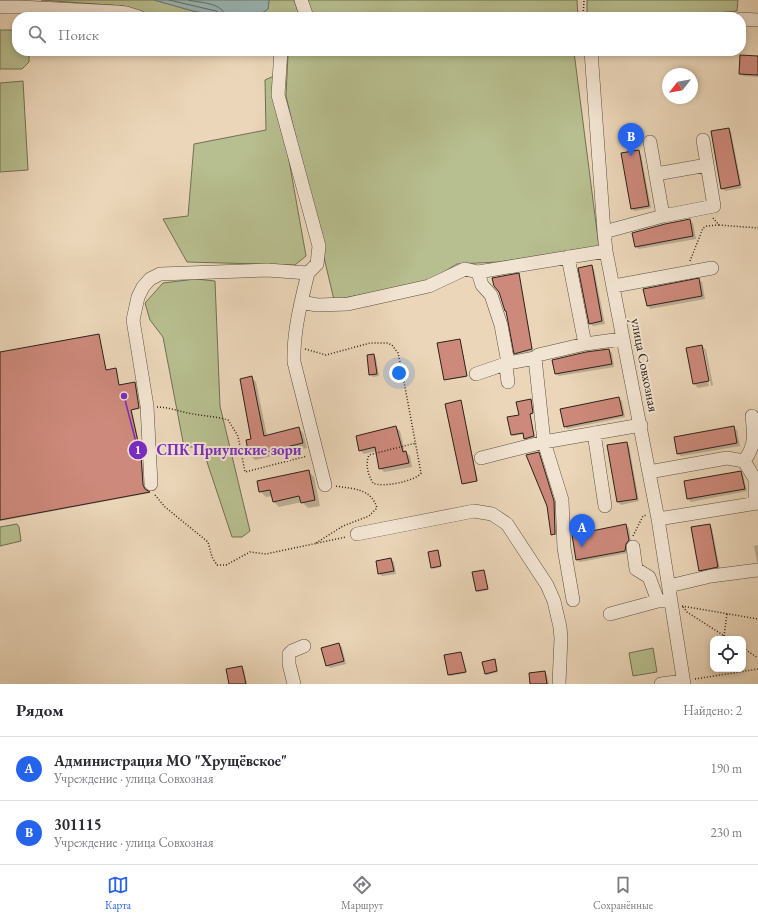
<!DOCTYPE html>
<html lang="ru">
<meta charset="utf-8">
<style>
body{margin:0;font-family:"EB Garamond",serif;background:#f7f7f7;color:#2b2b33}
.controls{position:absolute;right:12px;bottom:12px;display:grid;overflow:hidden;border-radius:8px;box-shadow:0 2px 6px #0003}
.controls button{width:36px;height:36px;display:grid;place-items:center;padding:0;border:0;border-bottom:1px solid #e1e1e2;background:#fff;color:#2b2b33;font:20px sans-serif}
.compass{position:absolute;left:662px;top:68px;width:36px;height:36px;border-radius:50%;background:#fff;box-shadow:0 2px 6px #0003;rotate:239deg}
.you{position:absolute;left:399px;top:373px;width:14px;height:14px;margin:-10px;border:3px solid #fff;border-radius:50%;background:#1a73e8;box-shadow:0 0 0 6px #1a73e833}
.badge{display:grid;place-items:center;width:26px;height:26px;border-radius:50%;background:#2563eb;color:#fff;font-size:13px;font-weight:700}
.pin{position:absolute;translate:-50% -33px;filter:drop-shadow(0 1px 2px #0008)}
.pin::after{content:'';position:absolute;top:21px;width:14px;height:12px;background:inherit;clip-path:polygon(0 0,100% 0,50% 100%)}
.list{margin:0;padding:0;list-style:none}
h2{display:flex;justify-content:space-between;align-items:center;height:52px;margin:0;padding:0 16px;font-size:17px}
h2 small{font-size:13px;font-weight:400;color:#7c7c81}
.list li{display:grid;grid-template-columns:26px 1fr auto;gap:12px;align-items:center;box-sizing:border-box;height:64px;padding:0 16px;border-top:1px solid #e1e1e2}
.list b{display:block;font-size:15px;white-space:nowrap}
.list p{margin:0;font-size:13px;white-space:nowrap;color:#7c7c81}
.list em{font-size:13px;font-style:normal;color:#7c7c81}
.icon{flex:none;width:22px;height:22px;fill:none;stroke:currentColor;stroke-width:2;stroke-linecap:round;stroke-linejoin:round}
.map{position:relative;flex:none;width:758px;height:684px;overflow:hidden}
.search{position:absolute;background:#fff;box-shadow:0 2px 6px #0003;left:12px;right:12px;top:12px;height:44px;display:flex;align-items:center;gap:10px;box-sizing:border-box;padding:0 14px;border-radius:16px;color:#7c7c81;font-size:15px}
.sheet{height:180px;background:#fff}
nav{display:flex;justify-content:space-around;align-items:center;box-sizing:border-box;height:56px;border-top:1px solid #e1e1e2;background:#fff;font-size:11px;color:#7c7c81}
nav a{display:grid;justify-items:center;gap:2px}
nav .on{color:#2563eb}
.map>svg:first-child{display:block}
.green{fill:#b7be8f;stroke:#707054}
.water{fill:#9ab7b7;stroke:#6d7b77}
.shadow{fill:#0003}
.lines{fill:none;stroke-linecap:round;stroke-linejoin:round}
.shore{stroke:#626c68;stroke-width:1}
.building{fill:#cd897b;stroke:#2a2218}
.minor-casing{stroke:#5a4f40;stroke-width:14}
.path{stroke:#2a2218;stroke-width:1.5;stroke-dasharray:1 2;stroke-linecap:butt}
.minor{stroke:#f2e4d2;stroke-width:13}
.labels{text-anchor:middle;stroke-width:4;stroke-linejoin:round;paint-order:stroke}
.street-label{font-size:14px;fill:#2a2218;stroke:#f2e4d2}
.leader{fill:none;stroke:#7b2cbf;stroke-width:1.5}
.callout-dot{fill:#7b2cbf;stroke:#f2e4d2;stroke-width:1.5}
.mark-label{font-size:12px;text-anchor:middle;font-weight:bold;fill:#fff}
.callout-label{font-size:15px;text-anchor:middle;font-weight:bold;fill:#7b2cbf;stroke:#f2e4d2;stroke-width:4;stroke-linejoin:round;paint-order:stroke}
</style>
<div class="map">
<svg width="758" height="684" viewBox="0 0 758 684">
<rect width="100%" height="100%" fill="#ebd6b9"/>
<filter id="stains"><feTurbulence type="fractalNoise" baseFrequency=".005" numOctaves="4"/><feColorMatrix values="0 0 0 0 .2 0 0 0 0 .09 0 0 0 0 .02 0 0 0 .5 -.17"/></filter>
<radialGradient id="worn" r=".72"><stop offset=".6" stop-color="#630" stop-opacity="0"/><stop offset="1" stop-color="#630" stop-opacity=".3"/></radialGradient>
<!-- green -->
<path class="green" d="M41,0h113l39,11 32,6h-68l-34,-11z
M269,0h25l6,17h-44l12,-8z
M307,0h270l1,17h-264z
M587,0h151l-1,11 -64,6h-86z
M0,30h17v21h12v11l-7,7h-22z
M359,51l215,1 25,195 -100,15 -42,2 -30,18 -93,18 -48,-204 2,-41z
M274,76l32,180 -11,9 -108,-3 -24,-43 25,-3 6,-72 72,-14 -1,-50z
M23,81l5,89 -28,2v-89z
M196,279l19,2 5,125 30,125 -8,6h-10l-30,-90h-18l-21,-110 -13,-17 -5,-17 18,-20z
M17,524l2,3 2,14 -21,5v-19z
M653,648l4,24 -24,4 -4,-23z"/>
<!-- water -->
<path class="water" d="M154,0h115l-1,9 -12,8h-31l-32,-6z"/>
<!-- shadow -->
<path class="shadow" d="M758,57v20l-15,-1 -3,-2z
M729,129l2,3 11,56 -17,3 -3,-3z
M638,151l3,3 10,54 -17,3 -2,-3z
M690,220l3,3 3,16 -57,10 -3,-2z
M591,266l3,3 11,55 -12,2 -3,-3z
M519,276l14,75 -17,3 -10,-43z
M699,280l3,2 3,17 -55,10 -2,-3 -3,-16z
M99,335l7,36 10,-2 1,1 2,16 16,-3 1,1 4,25 -8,1 10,47 2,30 1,3 5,3 -150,28v-168z
M460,340l7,37 -21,3 -1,-1z
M702,346l4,4 7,35 -2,1 -7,-37h-2l7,37 -11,2 -4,-4z
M609,350l3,3 2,14 -55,9 -3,-2z
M373,355l3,3 3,18 -6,1 -3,-3z
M252,378l4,4 11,54 32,-7 4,4 4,15 -52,12 -5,-5 3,-16z
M619,398l3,3 3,16 -58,12 -2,-3z
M531,400l2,14 -3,1 5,22 -9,2 -2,-5 -11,2 -1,-1z
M461,402l17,79 -14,3 -1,-1z
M396,427l4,4 5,21 5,4 2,11 -28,5 -4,-4 -3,-17 -13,3 -4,-4z
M734,428l3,2 3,16 -59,10 -3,-2z
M626,443l3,3 10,55 -18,4 -3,-3 -10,-56z
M539,454l16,49 1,32h-4z
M308,471l6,6 6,29 -12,2 -6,-6 -23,5 -6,-6v-5l-7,1 -6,-6z
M740,472l3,3 4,16 -56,11 -3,-3z
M626,525l3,3 2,15 -3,10 -48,9 -3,-2z
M709,525l3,3 8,42 -18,3 -2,-3z
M758,545v18l-1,-1 -3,-16z
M438,551l3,16 -8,2 -1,-2z
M391,559l3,3 2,12 -14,2 -3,-3z
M483,571l5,19 -10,2 -2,-1z
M339,644l3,3 4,17 -16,4 -3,-3z
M461,653l5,20 -16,3 -5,-20z
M495,661l3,11 -11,3 -2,-1z
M241,667l3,3 3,14h-17z
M545,672l2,3 2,9h-18z"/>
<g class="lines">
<!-- shore -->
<path class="shore" d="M169,0l47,11 3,2 1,4
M188,0c11,3 36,2 37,17"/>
</g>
<!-- building -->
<path class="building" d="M740,55l18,1v19l-19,-1z
M729,128l11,57 -19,4 -10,-58z
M639,150l10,56 -18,3 -10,-56z
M690,219l3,17 -58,11 -3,-14 33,-9z
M592,265l10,56 -13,3 -11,-56z
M519,273l13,76 -18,5 -8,-43h-1l-6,-19 -5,-6 -2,-8z
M699,278l3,18 -55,10 -4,-17z
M99,334l7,36 10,-2 3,17 16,-3 4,26 -8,2 10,45 2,30 2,4 5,3 -150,28v-168z
M460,339l7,37 -23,4 -7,-37z
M702,345l7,36 -16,3 -7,-36z
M609,349l3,15 -57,10 -3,-14 34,-8z
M374,354l3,20 -8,1 -2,-20z
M252,376l12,60 35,-9 4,16 -54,13 -3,-16 5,-1 -11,-60z
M619,397l4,18 -59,12 -4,-18z
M531,399l2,14 -3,1 4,22 -10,3 -1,-6 -12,2 -4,-18 12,-2 -3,-13z
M461,400l16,81 -15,3 -17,-80z
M396,426l7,26 3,-1 3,12 -30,6 -4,-22 -16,4 -3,-15z
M734,426l3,17 -60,11 -3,-17z
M627,442l10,57 -20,3 -10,-57z
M539,452l15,49 1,33 -4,1 -4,-29 -21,-51z
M309,470l6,30 -14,3 -2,-7 -26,6 -3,-12 -11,2 -2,-11z
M741,471l4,18 -58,10 -3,-18z
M626,524l3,16 -3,4 -1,7 -49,9 -4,-25z
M710,524l8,43 -19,4 -8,-44z
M438,550l3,16 -10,2 -3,-16z
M391,558l3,13 -16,3 -2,-13z
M484,570l4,19 -12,2 -4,-19z
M339,643l5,18 -18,5 -5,-18z
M461,652l5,20 -18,3 -4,-20z
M495,659l2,12 -12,3 -3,-12z
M242,666l4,18h-17l-3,-15z
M545,671l2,13h-17l-1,-11z"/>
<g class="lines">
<defs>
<path id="minor" d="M301,0l6,17
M0,7h20l97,5 9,1 13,4
M741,19l17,1
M591,51l13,181 2,19 52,268 26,165
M650,142l13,74
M656,174l51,-9
M604,232l59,-16 51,-10 -11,-66
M568,257l17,87
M308,273c-7,29 -15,59 -14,89l31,123
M614,286l98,-18
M301,302l16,3 31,-1 81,-18 36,-17 13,3
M535,358l3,-3 47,-11 37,-5
M476,374l32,-11
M508,382l-2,-15 2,-4
M594,433l11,73
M481,458l63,-16 97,-17
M744,461c12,-16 10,-26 8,-45
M649,472l78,-14 17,3 11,18v23
M151,484l-4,-78 -14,-86 5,-23 5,-10 7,-8 10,-5 107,-4 41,3 9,-9 2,-18 -41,-151 3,-44
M658,519l100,-16
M357,534l117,-23 18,3 15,10 40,61 7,16 6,26 1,11 -2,46
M633,547l3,22 13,8 9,24
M669,586l42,-10 47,-6
M573,600l-9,-52 -2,-48 -18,-58 -9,-84 -27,5 -7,-38 -10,-30 -9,-10 -4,-13 128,-21
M610,614l48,-13h7
M294,684l-5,-20v-10l3,-3 12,-5
M661,684l22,-3"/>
</defs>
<!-- minor casing -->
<use href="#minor" class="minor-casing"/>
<!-- path -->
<path class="path" d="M583,17l1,-17
M713,218l6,7 39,3
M690,261l13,-33 4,-2 12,-1
M305,349l21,6 44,-12h17l5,2 6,8 4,18 19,102c-5,8 -39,15 -48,10 -5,-8 -8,-19 -4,-28l47,-12
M157,407c11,0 20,4 31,6 13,3 27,3 40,7l10,16 7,36 62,-16
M155,495l10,12 43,35 4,15 5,8h9l24,-13 16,2 80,-17
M633,536l10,-20 4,-1
M316,543l27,-17 26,-10 8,-8c-6,-20 -24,-19 -42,-22
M682,606l76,13
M683,607l4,5 42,27
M724,636l3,-22
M743,648l15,10
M695,679l63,-10"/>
<!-- minor -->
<use href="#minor" class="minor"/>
</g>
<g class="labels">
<!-- street labels -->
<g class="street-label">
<text transform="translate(645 365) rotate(79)" y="5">улица Совхозная</text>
</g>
</g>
<!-- callouts -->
<path class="leader" d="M124 396L138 450"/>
<g class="callout-dot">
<circle cx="124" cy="396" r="4"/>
<circle cx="138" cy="450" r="10"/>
</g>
<g class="mark-label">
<text x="138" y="454">1</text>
</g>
<g class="callout-label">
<text x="229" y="455">СПК Приупские зори</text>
</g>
<rect width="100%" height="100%" filter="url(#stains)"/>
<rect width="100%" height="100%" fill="url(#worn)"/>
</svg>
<div class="controls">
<button><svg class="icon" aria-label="locate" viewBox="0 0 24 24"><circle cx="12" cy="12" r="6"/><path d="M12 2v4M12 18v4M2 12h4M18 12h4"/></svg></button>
</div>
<svg class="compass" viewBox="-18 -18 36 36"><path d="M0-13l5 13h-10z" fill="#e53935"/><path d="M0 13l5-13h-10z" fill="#7c7c81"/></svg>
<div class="you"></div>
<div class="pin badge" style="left:582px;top:547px">A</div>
<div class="pin badge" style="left:631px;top:156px">B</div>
<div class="search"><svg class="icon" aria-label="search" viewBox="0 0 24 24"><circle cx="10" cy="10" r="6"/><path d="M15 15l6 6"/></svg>Поиск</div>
</div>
<section class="sheet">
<h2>Рядом<small>Найдено: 2</small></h2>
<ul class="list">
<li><span class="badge">A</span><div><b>Администрация МО &quot;Хрущёвское&quot;</b><p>Учреждение · улица Совхозная</p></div><em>190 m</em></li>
<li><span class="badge">B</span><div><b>301115</b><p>Учреждение · улица Совхозная</p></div><em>230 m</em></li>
</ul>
</section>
<nav>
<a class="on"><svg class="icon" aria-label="map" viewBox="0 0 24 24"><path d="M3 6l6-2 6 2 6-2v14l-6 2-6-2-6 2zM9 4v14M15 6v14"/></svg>Карта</a>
<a><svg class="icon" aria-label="directions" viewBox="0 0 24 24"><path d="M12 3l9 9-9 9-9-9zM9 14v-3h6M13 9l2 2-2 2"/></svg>Маршрут</a>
<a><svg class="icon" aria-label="saved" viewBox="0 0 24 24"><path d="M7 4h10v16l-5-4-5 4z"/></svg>Сохранённые</a>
</nav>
